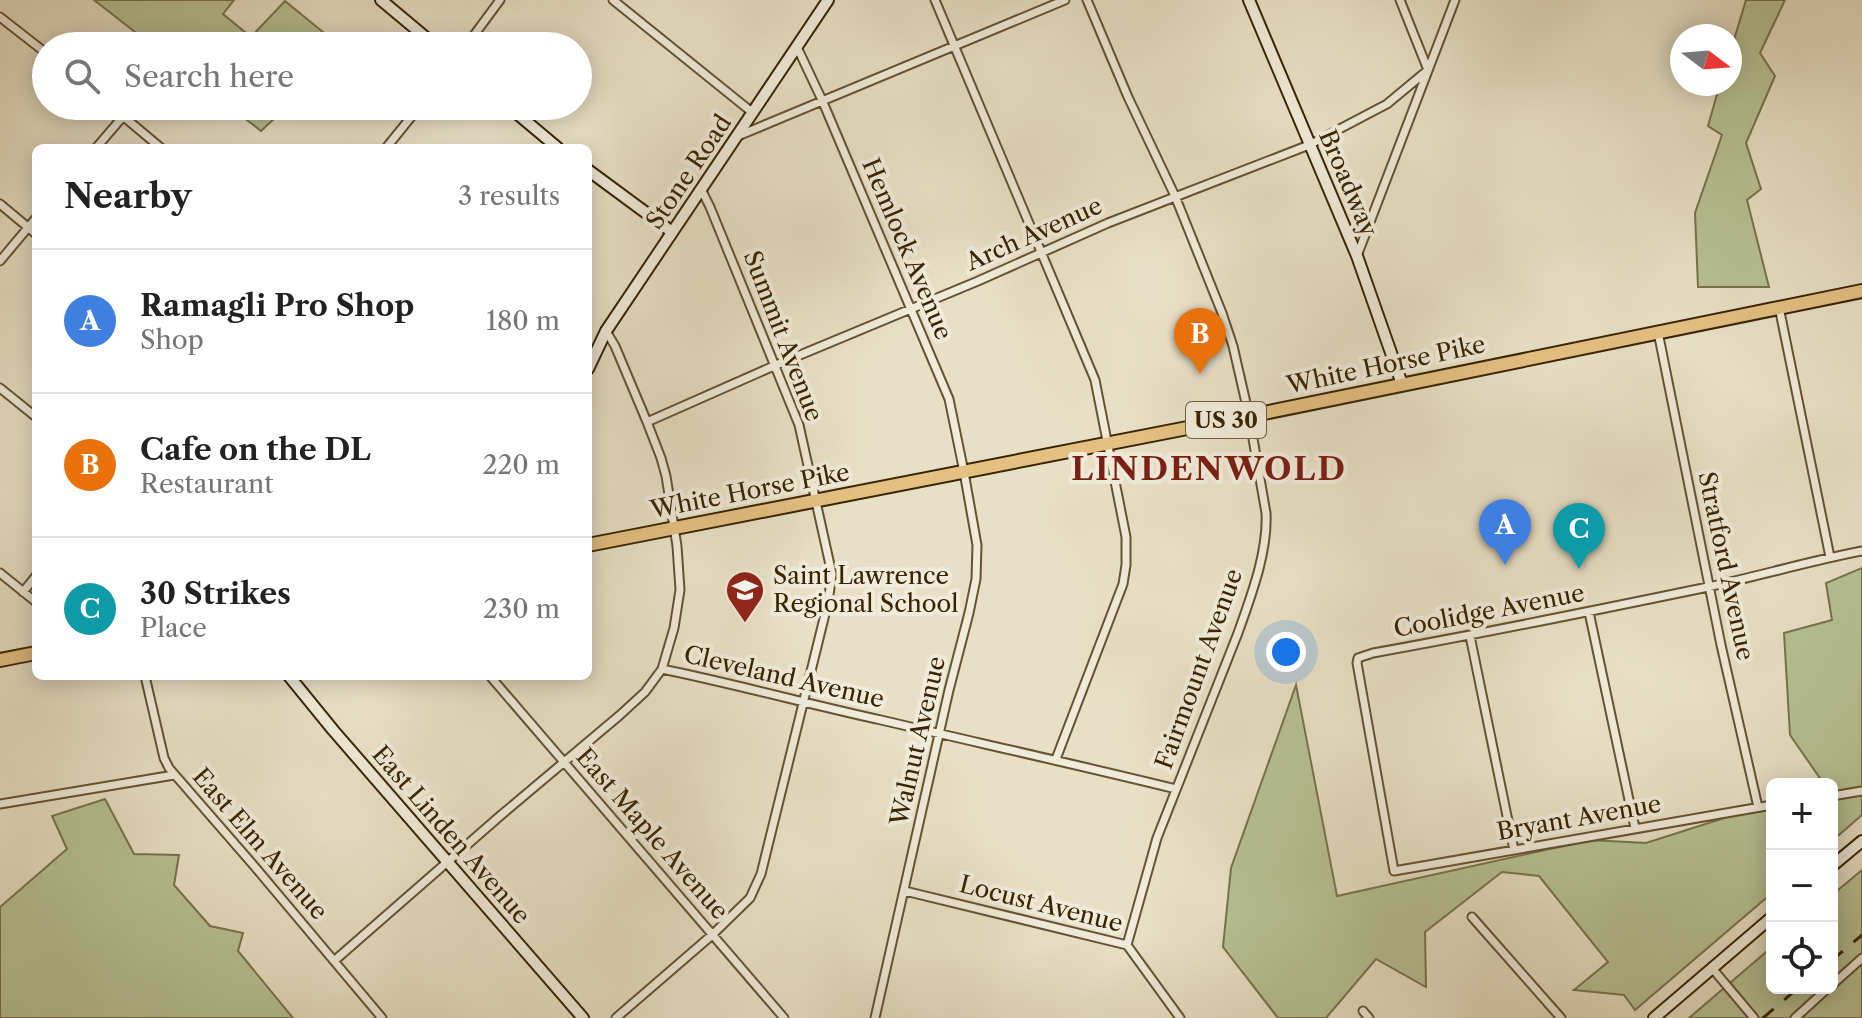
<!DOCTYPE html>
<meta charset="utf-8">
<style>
body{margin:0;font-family:"Libre Caslon Text",serif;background:#f2f2f2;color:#222}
.controls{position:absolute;right:24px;bottom:24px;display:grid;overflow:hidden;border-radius:12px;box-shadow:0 4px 20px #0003}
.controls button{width:72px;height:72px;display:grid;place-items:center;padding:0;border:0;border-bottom:2px solid #e0e0e0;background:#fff;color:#222;font:40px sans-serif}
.compass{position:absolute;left:1670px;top:24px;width:72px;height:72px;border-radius:50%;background:#fff;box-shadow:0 4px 20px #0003;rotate:106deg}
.you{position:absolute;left:1286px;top:652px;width:28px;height:28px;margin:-20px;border:6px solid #fff;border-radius:50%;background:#1a73e8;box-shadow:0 0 0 12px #1a73e833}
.badge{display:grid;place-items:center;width:52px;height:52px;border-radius:50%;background:#d93025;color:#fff;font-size:26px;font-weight:700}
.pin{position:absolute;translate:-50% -66px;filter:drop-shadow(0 2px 4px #0008)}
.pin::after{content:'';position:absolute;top:42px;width:28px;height:24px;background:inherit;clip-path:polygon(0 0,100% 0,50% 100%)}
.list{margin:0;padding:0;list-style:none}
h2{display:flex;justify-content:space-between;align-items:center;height:104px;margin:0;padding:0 32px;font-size:34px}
h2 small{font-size:26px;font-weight:400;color:#767676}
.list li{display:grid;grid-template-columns:52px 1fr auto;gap:24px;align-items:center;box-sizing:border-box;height:144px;padding:0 32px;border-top:2px solid #e0e0e0}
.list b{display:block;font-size:30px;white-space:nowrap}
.list p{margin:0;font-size:26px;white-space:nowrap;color:#767676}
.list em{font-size:26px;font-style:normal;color:#767676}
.icon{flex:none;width:44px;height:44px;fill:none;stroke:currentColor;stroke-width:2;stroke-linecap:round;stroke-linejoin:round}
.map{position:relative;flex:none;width:1862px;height:1018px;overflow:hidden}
.search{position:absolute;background:#fff;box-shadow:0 4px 20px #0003;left:32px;top:32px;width:560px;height:88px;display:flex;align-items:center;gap:20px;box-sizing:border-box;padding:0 28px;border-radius:44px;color:#767676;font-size:30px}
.panel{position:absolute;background:#fff;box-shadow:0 4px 20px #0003;left:32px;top:144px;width:560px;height:536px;border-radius:12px}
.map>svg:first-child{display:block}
.green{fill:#b6c295;stroke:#78734c;stroke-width:2}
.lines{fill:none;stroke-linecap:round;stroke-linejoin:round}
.street-casing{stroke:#655333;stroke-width:11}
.secondary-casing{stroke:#392402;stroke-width:14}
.highway-casing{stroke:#392402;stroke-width:16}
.street{stroke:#f0ebda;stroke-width:7}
.secondary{stroke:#f0ebda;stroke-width:10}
.highway{stroke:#e4c083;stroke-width:12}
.rail{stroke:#392402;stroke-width:3;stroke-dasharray:14 14;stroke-linecap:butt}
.labels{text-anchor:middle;stroke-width:8;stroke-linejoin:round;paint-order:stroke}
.shield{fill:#f0ebda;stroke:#706043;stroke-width:2}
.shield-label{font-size:22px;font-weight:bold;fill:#392402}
.street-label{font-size:24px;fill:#392402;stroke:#f0ebda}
.poi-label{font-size:24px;fill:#392402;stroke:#f0ebda;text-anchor:start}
.district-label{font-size:32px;font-weight:bold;letter-spacing:2px;fill:#7a1f14;stroke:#f0ebda}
</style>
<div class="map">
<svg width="1862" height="1018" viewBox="0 0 1862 1018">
<rect width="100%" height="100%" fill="#e8e0c6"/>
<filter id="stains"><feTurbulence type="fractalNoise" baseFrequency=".0025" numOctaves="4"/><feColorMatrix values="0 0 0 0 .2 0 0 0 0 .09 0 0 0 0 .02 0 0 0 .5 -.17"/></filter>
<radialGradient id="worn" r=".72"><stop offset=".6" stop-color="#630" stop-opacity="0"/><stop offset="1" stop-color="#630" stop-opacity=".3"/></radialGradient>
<!-- green -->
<path class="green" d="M94,0h140l-11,14 28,23 34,-36 55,45h-187z
M1746,0h39l-25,53 15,23 -29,67 15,46 -14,11 22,87h-71l-3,-74 27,-78 -14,-9 12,-42h10v-31z
M229,106h59l-27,25z
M1862,568v247l-30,26v-57h-8l-34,-49 -6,-102 48,-13 -6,-37z
M1296,685l41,211 253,-56 56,3 97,-31 29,-6v87l-137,117 -11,-15 -50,-5 34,-28 -69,-86 -37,-4 -77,60 1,55 -50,-28 -50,59h-48l-55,-71 8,-79z
M105,799l29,55 45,1 -5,30 36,41 33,7 -5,18 55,67h-293v-111l67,-58 -15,-33z
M1862,870v148h-173l83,-71v41h60v-93z"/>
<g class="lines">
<defs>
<path id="street" d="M613,0l140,113
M935,0l160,380 31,157v28l-3,19 -67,175
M1087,0l41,97 47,99 47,117 11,33 16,70 17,97c2,39 -15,83 -28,120l-81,205 -30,107
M0,17l46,36
M466,46l34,-46
M797,47l25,53 127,299 15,73 13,73 -1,34 -7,34 -20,77 -74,328
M111,106l50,42
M738,136l327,-136
M96,148l36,-42
M386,148l34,-42
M0,204l36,30
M1357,256l98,-256
M0,261l36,-43
M1779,307l51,250
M1658,332l63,313 37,162
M0,388l36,29
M647,422l129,-57 202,-84 130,-58 201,-78 78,-41 41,-34 -28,-70
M0,573l36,29
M23,592l13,-16
M1589,612l46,216
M1470,636l44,214
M662,669c73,15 146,35 219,51 98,23 197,45 295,69
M145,676l19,82 5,10 86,99 127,151
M490,676l294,342
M1832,796l30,-5
M0,804l174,-29
M1772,805l-378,66 -37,-208 1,-5 15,-5c112,-20 224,-43 335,-66 51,-11 102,-26 154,-36
M905,891l222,54 53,73
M1472,917l89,101
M334,961l166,-145 120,-101 25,-23 17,-23 12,-41 6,-38 -3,-44 -11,-70 -5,-18 -14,-36 -32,-76 -9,-15
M1712,968l42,50
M1832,985l30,-27
M1363,1011l6,7
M616,1018l96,-83 38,-37 11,-24 67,-272 4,-28 -33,-149 -89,-218 -9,-18
M1795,1018l33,-30"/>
<path id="secondary" d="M381,0l55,46
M1249,0l108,256 45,128
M508,106l50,42
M588,170l84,62
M588,369l18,-38 222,-331
M289,676l44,54 250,288
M1832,866l30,-25
M1654,1018l118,-101"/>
<path id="highway" d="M588,545l661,-129 613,-125
M0,660l36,-7"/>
</defs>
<!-- street casing -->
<use href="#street" class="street-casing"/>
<!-- secondary casing -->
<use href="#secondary" class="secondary-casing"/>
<!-- highway casing -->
<use href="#highway" class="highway-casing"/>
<!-- street -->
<use href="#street" class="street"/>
<!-- secondary -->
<use href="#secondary" class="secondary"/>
<!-- highway -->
<use href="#highway" class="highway"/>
<!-- rail -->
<path class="rail" d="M1832,960l30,-25
M1763,1018l35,-30"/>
</g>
<!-- icons -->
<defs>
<symbol id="school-pin" viewBox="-11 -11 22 30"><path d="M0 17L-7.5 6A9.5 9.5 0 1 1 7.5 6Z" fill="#8f2418" stroke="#f0ebda"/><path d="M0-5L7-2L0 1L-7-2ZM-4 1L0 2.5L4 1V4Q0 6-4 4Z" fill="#fff"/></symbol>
</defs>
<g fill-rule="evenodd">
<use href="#school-pin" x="723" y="568" width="44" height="60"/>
</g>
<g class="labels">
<!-- shield labels -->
<rect class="shield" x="1186" y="402" width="80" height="36" rx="6"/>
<g class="shield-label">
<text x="1226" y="428">US 30</text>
</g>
<!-- street labels -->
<g class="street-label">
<text transform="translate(689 172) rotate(-56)" y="8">Stone Road</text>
<text transform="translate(1348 183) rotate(67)" y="8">Broadway</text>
<text transform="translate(1034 234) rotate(-24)" y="8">Arch Avenue</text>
<text transform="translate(907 249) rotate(67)" y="8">Hemlock Avenue</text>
<text transform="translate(783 336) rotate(69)" y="8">Summit Avenue</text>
<text transform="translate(1386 365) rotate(-12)" y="8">White Horse Pike</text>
<text transform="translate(750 491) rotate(-11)" y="8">White Horse Pike</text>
<text transform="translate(1726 566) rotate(78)" y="8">Stratford Avenue</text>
<text transform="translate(1489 611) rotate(-11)" y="8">Coolidge Avenue</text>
<text transform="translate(1199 669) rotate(-70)" y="8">Fairmount Avenue</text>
<text transform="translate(784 677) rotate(13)" y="8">Cleveland Avenue</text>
<text transform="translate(918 741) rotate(-77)" y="8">Walnut Avenue</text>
<text transform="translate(1579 818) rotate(-10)" y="8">Bryant Avenue</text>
<text transform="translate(652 834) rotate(49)" y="8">East Maple Avenue</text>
<text transform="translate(451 835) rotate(49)" y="8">East Linden Avenue</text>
<text transform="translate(260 844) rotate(49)" y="8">East Elm Avenue</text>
<text transform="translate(1041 904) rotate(14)" y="8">Locust Avenue</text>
</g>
<!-- poi labels -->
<g class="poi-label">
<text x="773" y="584">Saint Lawrence<tspan x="773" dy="28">Regional School</tspan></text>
</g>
<!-- district labels -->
<g class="district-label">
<text x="1209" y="480">LINDENWOLD</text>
</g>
</g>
<rect width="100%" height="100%" filter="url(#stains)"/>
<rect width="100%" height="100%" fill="url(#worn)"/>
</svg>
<div class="controls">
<button>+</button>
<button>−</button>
<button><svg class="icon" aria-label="locate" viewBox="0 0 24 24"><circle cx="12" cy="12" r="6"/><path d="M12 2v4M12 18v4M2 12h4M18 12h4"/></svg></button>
</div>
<svg class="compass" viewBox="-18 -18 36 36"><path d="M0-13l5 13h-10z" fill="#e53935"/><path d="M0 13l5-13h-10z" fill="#767676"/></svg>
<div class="you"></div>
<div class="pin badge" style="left:1505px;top:565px;background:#3f7fe0">A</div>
<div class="pin badge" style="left:1200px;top:374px;background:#e8710a">B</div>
<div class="pin badge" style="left:1579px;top:569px;background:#0f9aa8">C</div>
<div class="search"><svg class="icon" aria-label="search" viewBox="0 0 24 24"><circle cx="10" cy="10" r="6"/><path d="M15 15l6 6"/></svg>Search here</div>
<section class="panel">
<h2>Nearby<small>3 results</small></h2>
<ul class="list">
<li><span class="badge" style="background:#3f7fe0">A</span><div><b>Ramagli Pro Shop</b><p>Shop</p></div><em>180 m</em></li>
<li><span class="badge" style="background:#e8710a">B</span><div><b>Cafe on the DL</b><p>Restaurant</p></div><em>220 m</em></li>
<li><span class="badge" style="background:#0f9aa8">C</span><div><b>30 Strikes</b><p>Place</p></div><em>230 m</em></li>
</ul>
</section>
</div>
